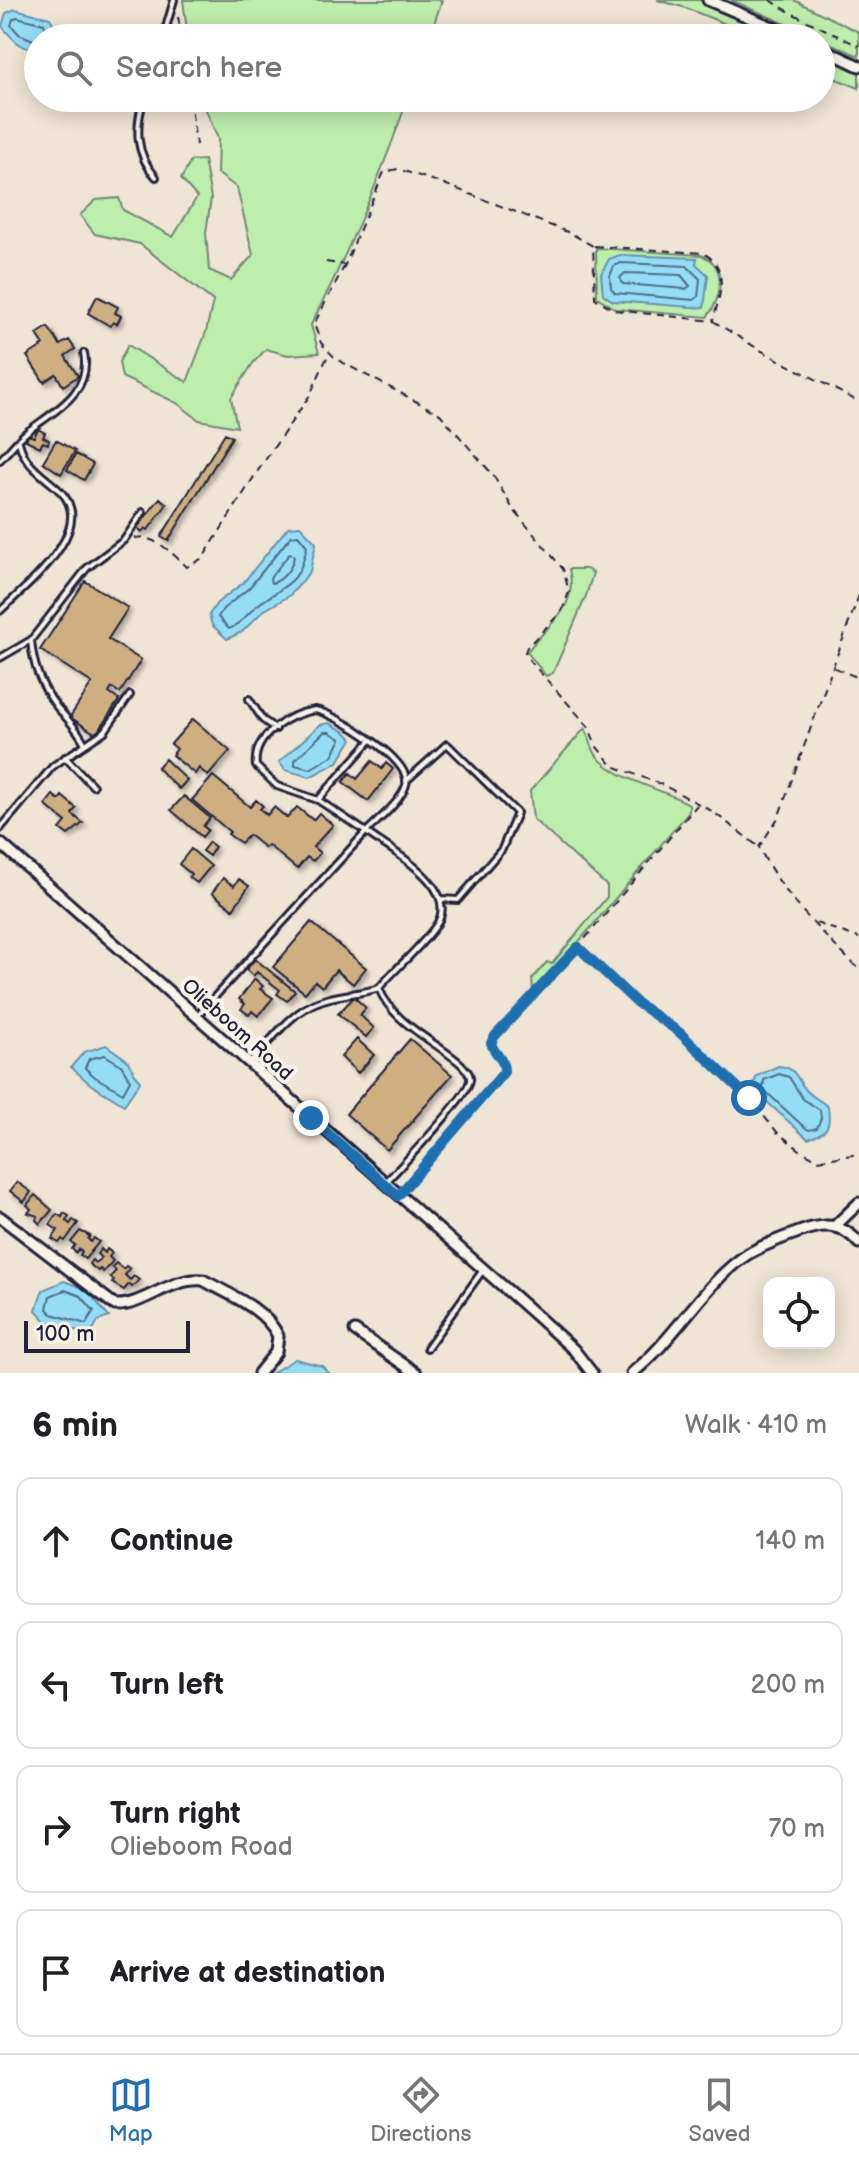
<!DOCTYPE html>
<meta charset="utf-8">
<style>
body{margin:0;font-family:"Balsamiq Sans",sans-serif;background:#f2f2f2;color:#202124}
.controls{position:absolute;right:24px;bottom:24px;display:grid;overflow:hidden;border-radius:16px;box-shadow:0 4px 20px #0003}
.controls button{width:72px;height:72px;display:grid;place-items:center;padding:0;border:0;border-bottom:2px solid #e0e0e0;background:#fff;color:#202124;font:40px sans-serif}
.scale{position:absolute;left:24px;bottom:20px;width:166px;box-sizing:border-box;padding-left:8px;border:4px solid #22223b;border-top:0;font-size:22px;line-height:28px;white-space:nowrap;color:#22223b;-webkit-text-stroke:6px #f7f3e8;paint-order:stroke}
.stop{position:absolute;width:24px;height:24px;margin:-18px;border:6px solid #1f6fb2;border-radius:50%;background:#fff}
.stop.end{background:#1f6fb2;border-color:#fff;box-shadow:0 2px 8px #0008}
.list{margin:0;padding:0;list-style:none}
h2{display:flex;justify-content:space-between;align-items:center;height:104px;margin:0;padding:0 32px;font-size:34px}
h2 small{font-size:26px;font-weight:400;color:#757577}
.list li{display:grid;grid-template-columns:52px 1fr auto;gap:24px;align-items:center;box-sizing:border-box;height:128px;margin:0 16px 16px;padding:0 16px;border:2px solid #e0e0e0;border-radius:16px}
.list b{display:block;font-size:30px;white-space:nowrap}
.list p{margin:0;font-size:26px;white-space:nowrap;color:#757577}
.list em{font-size:26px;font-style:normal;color:#757577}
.icon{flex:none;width:44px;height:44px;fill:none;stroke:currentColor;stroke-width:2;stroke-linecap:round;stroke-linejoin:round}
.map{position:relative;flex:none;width:859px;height:1373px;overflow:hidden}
.search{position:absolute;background:#fff;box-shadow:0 4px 20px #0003;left:24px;right:24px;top:24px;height:88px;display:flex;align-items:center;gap:20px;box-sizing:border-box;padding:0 28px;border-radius:44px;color:#757577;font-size:30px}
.sheet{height:680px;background:#fff}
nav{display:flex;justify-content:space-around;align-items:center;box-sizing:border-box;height:112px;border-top:2px solid #e0e0e0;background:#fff;font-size:22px;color:#757577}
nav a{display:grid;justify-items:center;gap:4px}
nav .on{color:#1f6fb2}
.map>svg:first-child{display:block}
.green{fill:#beeeac;stroke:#708874;stroke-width:2}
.water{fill:#95ddf7;stroke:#6792ac;stroke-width:2}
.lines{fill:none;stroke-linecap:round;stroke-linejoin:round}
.shore{stroke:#506d86;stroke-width:2}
.building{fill:#ceaf82;stroke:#22223b;stroke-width:2;filter:url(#shadow)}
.lane-casing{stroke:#22223b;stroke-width:10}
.street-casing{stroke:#22223b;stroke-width:15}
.path{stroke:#22223b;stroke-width:2;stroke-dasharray:8 6;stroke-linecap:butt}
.lane{stroke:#f7f3e8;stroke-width:4}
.street{stroke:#f7f3e8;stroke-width:9}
.route{stroke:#1f6fb2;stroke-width:10}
.labels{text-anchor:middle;stroke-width:8;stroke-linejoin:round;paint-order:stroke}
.street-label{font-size:20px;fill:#22223b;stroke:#f7f3e8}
</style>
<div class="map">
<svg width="859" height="1373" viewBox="0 0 859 1373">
<defs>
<filter id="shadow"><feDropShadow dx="3.5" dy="3.5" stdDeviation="2" flood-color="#0004"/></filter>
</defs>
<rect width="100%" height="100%" fill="#efe5d4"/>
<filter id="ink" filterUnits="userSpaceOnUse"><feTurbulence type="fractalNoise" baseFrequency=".0125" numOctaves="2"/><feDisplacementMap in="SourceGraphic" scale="16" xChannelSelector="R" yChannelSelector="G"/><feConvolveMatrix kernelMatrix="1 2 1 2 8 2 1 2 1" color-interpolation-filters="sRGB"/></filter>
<g filter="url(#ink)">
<!-- green -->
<path class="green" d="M183,0h259l-13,38h-241z
M657,0h49l12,10 36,11 37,17h-30l-78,-31z
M731,0h63l65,32v24z
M821,51l38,19v18l-38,-15z
M201,98h207c-27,78 -59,153 -97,227l8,28 -31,2 -22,-6 -13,14 -22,35 6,29 -38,-7 -22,-17 -55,-26 -3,-15 9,-17 59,37 19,-50 7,-31 -73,-57 -45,-10 -15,-19 16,-15 23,-2 4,12 50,27 24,-40 -16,-18 10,-18 13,-1 7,38 -5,35 3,37 22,10 22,-25 -16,-67 -20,-15 1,-34z
M596,248l105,7c27,10 21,44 6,62l-91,-8 -19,-12z
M569,569h17l7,4 -7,23 -33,77 -7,3 -19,-24c21,-29 52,-43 42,-83z
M585,728c4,7 6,20 12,28 17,23 66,33 92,48v8l-113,133 -43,45 -1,-11 15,-17 5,2 55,-67v-11l-74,-67 -3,-28z"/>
<!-- water -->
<path class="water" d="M15,9l35,9 6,10 1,10h-19v12c-16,0 -27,-12 -36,-24l4,-13z
M620,255l77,3 -1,6 12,11 -4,33 -91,-7 -10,-7 -2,-20 8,-15z
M300,526l16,17 -6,28 -9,12 -12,13 -26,15 -21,21 -15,7 -15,-14 -3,-10 8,-12 26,-20 45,-56z
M329,723l17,9 6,7 -14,23 -28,15 -25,-7 -6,-8 41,-37z
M106,1045l21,15 13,22 -16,23 -34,-21 -19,-17 13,-15z
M778,1066c19,1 18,13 29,25 6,7 14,9 21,16 3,21 -1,25 -20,32l-51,-46 -4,-8 4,-9z
M64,1281l22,8 23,28 -11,4 -8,14 -44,-14 -10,-11 7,-20z
M295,1359l27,7 7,7h-57z"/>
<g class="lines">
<!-- shore -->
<path class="shore" d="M38,42l-19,-8 -8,-9 2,-6 4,-2 27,7 5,14
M621,263l66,3 13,13 -2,18 -4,3 -79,-7 -4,-5 -1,-12 4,-10z
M625,273l56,2 9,11 -4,3 -63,-5 -3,-6z
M298,535l9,11c-8,39 -19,37 -48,58 -11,8 -17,20 -30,25l-11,-12 5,-8 26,-21 42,-52z
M290,553l4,3c-1,11 -12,26 -23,27l-1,-5z
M324,732h5l12,7 -9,17 -22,13 -15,-4v-5z
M105,1055l16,10 9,15 -7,13 -28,-16 -10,-9 4,-9z
M779,1074l10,3 14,22 17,11 1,8 -4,10 -8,2 -5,-3 -41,-38 1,-9z
M65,1290l16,6 13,15 -8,13 -34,-10 -5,-5 3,-13z"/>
</g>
<!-- building -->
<path class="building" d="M97,296l21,11 -3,6 6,3 -4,8 -4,-2 -3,4 -22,-13z
M48,327l12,18 9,-5 6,9 -10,7 13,20 -15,10 -7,-12 -12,8 -17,-26 17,-11 -7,-11z
M38,429l7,4 -2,4 6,3 -1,4 -5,-2 -3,5 -14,-7 2,-5 6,2z
M225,433l7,4 -64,104 -7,-4z
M56,440l19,11 -14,23 -18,-12z
M76,454l17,10 -9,16 -17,-10z
M160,498l7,6 -19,26 -3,-2 -3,4 -5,-4z
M85,581l43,27 -20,31 33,21 -21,33 -8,-5 -3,5 10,7 -23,34 -26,-17 22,-34 -52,-33z
M193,719l37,32 -22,25 -9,-8 -4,6 -23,-19 5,-6 -6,-5z
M165,759l22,21 -8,9 -22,-21z
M372,761l10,8 4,-6 7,6 -25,32 -25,-19 7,-9 7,6z
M213,776l37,31 6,-7 7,6 -3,3 7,6 7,-8 13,11 10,-11 16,13 6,-7 14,12 -20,22 7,6 -7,8 -6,-4 -10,12 -29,-24 -3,3 -16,-13 -8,8 -9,-6 -4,-3 2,-2 -38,-32z
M53,795l6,5 3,-4 14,12 -4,6 11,9 -15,12 -8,-6 6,-7 -21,-17z
M184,796l26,22 -7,8 5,4 -6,7 -31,-27z
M209,842l6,5 -6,9 -7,-5z
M191,849l20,17 -14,17 -8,-6 2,-3 -12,-10z
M223,878l11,8 5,-7 10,7 -16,23 -21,-16z
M311,922l55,46 -13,16 -17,-14 -14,17 -7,-6 -10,12 -32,-26z
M255,959l40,32 -8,10 -10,-7 3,-4 -23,-18 -4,4 -7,-6z
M255,979l8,7 -3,3 13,9 -15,18 -6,-5 -3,4 -8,-6 4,-5 -6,-5z
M354,997l12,11 -6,7 14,13 -8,9 -28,-23z
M357,1039l17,16 -16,18 -17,-16z
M410,1039l42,36 -65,75 -41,-36z
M17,1182l14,10 -7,10 -14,-11z
M35,1195l17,15 -12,14 -4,-4 2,-4 -10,-3 3,-4 -4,-4z
M64,1213l5,3 -3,5 4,3 3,-4 5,3 -13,18 -3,-2 -3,4 -7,-4 6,-9 -8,-5 7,-11 5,3z
M80,1231l10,5 -2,3 3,3 3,-4 5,4 -14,17 -5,-4 2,-3 -3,-3 -3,4 -4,-4 3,-4 -4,-3z
M101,1249l4,4 2,-4 5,4 -3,4 4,4 -10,11 -3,-3 -2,2 -9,-7 3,-4 3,3 6,-5 -4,-4z
M116,1263l7,6 3,-3 4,3 -5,6 5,5 4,-4 5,4 -7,7 -3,-3 -5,6 -12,-7 2,-2 -4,-4 6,-6 -4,-4z"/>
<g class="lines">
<defs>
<path id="lane" d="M163,38l11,-38
M144,98c-9,29 -9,56 12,79
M0,460c9,-9 18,-21 27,-28 27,-21 65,-39 57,-79
M0,611c25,-24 98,-81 61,-119 -17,-17 -36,-25 -42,-50
M31,640c2,26 10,46 26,67 10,12 21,22 28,37
M0,658l31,-18 56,-72 37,-28 19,-28
M249,699l14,21 13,9
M315,710c21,4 98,50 91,75 -5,17 -28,35 -40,47l-48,-32 -41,-14 -21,-20c-4,-30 33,-52 59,-56z
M65,757l28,29
M406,781l41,-37 70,69 -15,36 -44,51 -17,-1
M318,800l52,-59
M0,829l53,-63 52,-35 25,-36
M198,1015l168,-183c25,19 98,56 69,95 -16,22 -38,40 -56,61 13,35 55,52 82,76 4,5 10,9 9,16 -2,17 -69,86 -84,102
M251,1062c20,-22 42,-53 72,-62 18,-6 38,-6 56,-12
M427,1348l56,-78"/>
<path id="street" d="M708,0l90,38
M821,48l38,18
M0,843l540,476 34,31 18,23
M0,1217l115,88c27,2 55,-28 88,-25 25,14 62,28 75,56l-2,16 -17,21
M836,1225l23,-22
M355,1331l61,42
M632,1373c43,-33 73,-92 116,-119 15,-9 34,-16 51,-22 24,-9 42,-10 60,11"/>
</defs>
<!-- lane casing -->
<use href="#lane" class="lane-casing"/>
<!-- street casing -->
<use href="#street" class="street-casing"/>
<!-- path -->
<path class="path" d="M770,0l23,14 66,32
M178,17l4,21
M190,98l6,47
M594,246l109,7c27,14 17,43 10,67
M326,262l19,3 39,-93 14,-3 46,15 126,49 23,13 2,52 20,12 98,11 47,29 99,52
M345,265l-31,59 7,19 15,16 104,55 53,61 20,34 50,60 6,23 -7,19 -35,36 -2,5 5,9 58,65 9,21 16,19 50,19 49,26 47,36
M135,538c20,-3 38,16 52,29l16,-9 54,-86 53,-77 19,-42
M859,595l-81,223 -19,29c22,46 63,87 100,122
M835,668l24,10
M816,923l43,15
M578,948l59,55 42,29 70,66 28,34 23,18 18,10 41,-6
M407,1185l97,-113c1,-13 -11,-18 -13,-29l4,-7 83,-89 119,-142"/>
<!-- lane -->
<use href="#lane" class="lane"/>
<!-- street -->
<use href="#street" class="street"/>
</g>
</g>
<g class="lines" filter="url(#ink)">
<!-- route -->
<path class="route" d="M311,1118l87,78 106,-124c1,-13 -10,-18 -13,-29l4,-7 83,-89 59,56 42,29 70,66"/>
</g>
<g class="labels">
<!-- street labels -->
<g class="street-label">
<text transform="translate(238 1029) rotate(42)" y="7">Olieboom Road</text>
</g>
</g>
</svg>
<div class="controls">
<button><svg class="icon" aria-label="locate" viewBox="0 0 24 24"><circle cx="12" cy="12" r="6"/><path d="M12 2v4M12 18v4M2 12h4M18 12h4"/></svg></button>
</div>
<div class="scale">100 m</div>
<div class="stop" style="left:749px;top:1098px"></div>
<div class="stop end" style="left:311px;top:1118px"></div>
<div class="search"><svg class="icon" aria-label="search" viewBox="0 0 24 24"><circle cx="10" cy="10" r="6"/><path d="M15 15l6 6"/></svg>Search here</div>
</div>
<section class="sheet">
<h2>6 min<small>Walk · 410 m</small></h2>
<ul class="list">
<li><svg class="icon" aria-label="ahead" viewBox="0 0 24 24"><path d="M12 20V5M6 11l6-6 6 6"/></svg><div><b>Continue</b></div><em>140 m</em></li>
<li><svg class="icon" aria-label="left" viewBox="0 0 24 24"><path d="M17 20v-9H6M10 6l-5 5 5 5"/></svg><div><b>Turn left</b></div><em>200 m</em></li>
<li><svg class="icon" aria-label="right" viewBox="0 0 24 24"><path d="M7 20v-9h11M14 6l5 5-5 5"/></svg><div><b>Turn right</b><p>Olieboom Road</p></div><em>70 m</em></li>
<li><svg class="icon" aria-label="arrive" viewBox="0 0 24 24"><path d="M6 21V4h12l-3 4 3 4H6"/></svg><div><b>Arrive at destination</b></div></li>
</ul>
</section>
<nav>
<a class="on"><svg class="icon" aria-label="map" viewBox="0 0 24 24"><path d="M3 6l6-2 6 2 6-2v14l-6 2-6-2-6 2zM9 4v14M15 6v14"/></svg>Map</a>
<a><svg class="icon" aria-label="directions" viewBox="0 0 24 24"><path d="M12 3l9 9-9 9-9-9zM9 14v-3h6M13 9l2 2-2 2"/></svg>Directions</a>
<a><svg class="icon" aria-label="saved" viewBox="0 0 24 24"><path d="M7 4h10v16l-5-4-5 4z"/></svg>Saved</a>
</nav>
